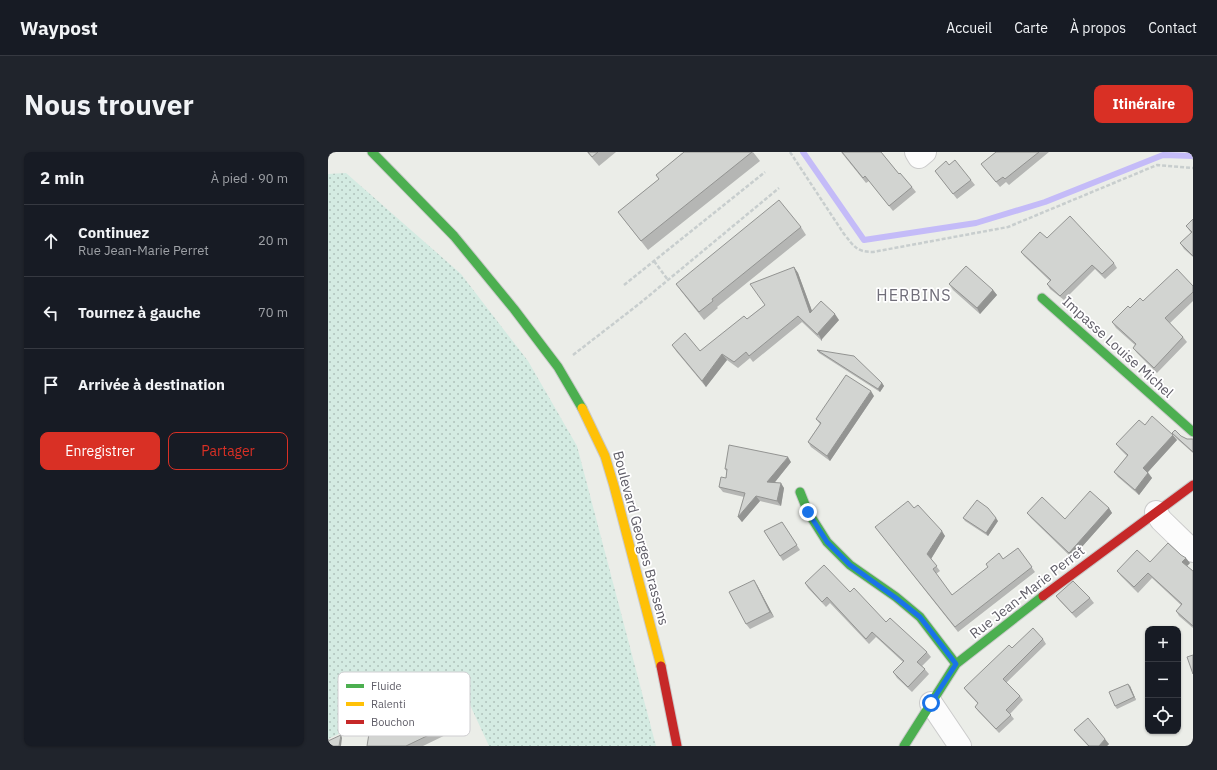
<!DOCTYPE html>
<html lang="fr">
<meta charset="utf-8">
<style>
body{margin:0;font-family:"IBM Plex Sans",sans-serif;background:#20242c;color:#f1f3f6}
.controls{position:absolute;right:12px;bottom:12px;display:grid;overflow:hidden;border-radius:8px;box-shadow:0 1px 3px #0004}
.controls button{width:36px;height:36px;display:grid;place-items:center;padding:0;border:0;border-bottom:1px solid #363941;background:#171b24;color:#f1f3f6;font:20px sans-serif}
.stop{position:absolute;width:12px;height:12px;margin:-9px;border:3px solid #1a73e8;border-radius:50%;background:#fff}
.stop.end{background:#1a73e8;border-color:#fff;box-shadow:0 1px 4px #0008}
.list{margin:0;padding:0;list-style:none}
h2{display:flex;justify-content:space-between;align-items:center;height:52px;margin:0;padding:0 16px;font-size:17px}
h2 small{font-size:13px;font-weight:400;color:#9ea1a6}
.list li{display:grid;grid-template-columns:26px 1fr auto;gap:12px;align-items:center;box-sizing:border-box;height:72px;padding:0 16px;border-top:1px solid #363941}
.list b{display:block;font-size:15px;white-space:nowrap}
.list p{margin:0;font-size:13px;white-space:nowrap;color:#9ea1a6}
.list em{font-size:13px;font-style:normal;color:#9ea1a6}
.actions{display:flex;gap:8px;padding:12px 16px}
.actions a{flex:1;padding:9px 0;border:1px solid #d93025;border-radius:8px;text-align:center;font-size:14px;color:#d93025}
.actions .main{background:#d93025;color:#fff}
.icon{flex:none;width:22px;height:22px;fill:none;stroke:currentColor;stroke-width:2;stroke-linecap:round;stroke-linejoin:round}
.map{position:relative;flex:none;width:865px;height:594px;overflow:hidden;border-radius:8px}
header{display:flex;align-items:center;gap:24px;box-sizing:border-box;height:56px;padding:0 20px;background:#171b24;border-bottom:1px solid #363941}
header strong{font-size:19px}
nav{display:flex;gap:22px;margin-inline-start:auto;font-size:14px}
.intro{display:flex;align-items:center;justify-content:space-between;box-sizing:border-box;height:96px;padding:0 24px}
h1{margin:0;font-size:28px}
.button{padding:10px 18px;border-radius:8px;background:#d93025;color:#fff;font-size:14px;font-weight:700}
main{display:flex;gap:24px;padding:0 24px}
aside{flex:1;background:#171b24;border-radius:8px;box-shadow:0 1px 3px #0004}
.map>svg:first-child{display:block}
.grass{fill:url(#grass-dots)}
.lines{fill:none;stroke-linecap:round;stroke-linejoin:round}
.stream{stroke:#c4bbf8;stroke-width:6}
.street-casing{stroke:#cbcbcb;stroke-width:24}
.fast-casing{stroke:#cacaca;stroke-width:11}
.slow-casing{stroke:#cacaca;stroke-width:11}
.jam-casing{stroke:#cacaca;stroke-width:11}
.path{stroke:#c8cece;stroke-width:2.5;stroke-dasharray:4 2;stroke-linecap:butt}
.street{stroke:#fcfcfc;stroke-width:22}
.fast{stroke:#4caf50;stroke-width:9}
.slow{stroke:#ffc107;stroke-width:9}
.jam{stroke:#c62828;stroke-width:9}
.wall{fill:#b5b6b4}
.shaded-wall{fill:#939492}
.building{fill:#d2d4d1;stroke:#939492}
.route{stroke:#1a73e8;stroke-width:5}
.labels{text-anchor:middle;stroke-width:3.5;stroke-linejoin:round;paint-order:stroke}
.street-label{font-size:14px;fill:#5f5d67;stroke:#fff}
.quarter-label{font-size:16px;letter-spacing:1px;fill:#706e79;stroke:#fff}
.key{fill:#fff;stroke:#cfced1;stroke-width:1}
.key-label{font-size:11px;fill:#5f5d67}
</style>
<header>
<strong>Waypost</strong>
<nav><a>Accueil</a><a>Carte</a><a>À propos</a><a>Contact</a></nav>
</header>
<div class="intro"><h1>Nous trouver</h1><a class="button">Itinéraire</a></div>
<main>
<aside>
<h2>2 min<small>À pied · 90 m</small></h2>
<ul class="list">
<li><svg class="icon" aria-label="ahead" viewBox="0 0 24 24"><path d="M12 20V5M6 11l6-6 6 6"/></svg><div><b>Continuez</b><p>Rue Jean-Marie Perret</p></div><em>20 m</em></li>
<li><svg class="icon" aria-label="left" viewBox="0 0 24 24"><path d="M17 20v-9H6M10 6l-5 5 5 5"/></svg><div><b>Tournez à gauche</b></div><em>70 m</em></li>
<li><svg class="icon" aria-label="arrive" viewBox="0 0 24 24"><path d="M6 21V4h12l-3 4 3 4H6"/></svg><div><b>Arrivée à destination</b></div></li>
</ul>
<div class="actions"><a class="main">Enregistrer</a><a>Partager</a></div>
</aside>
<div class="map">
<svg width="865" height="594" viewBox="0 0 865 594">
<defs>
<pattern id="grass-dots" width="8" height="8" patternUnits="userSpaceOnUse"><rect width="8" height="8" fill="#d4ebe2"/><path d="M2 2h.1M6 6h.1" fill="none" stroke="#afc2bb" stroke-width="1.8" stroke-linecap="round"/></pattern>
</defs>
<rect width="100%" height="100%" fill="#ebede8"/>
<!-- grass -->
<path class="grass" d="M18,21l115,101 67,87 49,85 79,300h-167l-30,-65 -14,2 -117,56v-565z"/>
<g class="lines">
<!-- stream -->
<path class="stream" d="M475,0l61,88 112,-17 69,-21 118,-47 30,1"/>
<defs>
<path id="street" d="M588,0l3,5 6,-5
M828,360l5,8 32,31
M603,551l29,43"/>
<path id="fast" d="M44,0l82,84 60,73 44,58 24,41
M714,146l151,134
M472,340l8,20 19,30 23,23 46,32 24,20 36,47
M576,594l52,-82 87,-68"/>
<path id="slow" d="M254,256l23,48 9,30 47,180"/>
<path id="jam" d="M715,444l150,-111
M333,514l16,80"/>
</defs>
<!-- street casing -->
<use href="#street" class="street-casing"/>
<!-- fast casing -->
<use href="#fast" class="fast-casing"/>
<!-- slow casing -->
<use href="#slow" class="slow-casing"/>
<!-- jam casing -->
<use href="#jam" class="jam-casing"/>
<!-- path -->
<path class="path" d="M462,0l54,82c10,12 12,18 29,18l135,-25 149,-62 36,3
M326,109l14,19
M296,133l141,-113
M245,203l66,-51 140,-116"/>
<!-- street -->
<use href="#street" class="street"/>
<!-- fast -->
<use href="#fast" class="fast"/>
<!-- slow -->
<use href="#slow" class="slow"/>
<!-- jam -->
<use href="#jam" class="jam"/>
</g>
<!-- wall -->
<path class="wall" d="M259,0h29l-17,14z
M356,0h69l7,9 -112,89 -23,-29 -7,-9 41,-33 -3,-4z
M513,0h40l18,22 13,13 4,5 -23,19 -24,-30 -3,2z
M668,0h53l-40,33 -3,-3 -6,5 -19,-23z
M621,13l22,15 4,5 -18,14 -22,-28z
M865,67v38l-9,-8 -4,-6 11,-10 -5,-7z
M473,75l5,8 -89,72 1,1 -14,12 -23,-29 -5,-7z
M719,86l67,25 3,5 -12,11 -10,-10 -31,31 -14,-11 -3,-5 3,-3 -26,-25 -3,-4z
M466,115l4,6 14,38 27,9 -17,19v2l-20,-19 -49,40 -3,-4 -12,10 -11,-8 -21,27 -30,-36 -4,-6 28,6 47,-32 18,-14z
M621,132l44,6 4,5 -17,19 -27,-24z
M865,134v15l-23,22 13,14 4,5 -30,31 -20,-20 -4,-5 2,-3 -19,-17 -4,-6 18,-14 13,-7z
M489,198l65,33 2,3 -4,6 -61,-39z
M546,244l-44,65 -19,-14 -3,-5 12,-18 -4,-5z
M817,273l32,15 -29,32 4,6 -13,17 -21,-18 -4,-5 13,-16 -7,-7 -4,-5z
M844,281l15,6h6v14l-17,-15z
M463,310l-16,20 9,6 -3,18 -21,-5 -18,21 -4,-5 6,-20 -21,-5 -4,-5 7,-9 1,-6 -2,-3z
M586,356l31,28 -14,23 9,12 -4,3 16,21 51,-36 15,-11 17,24 -77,60 -83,-105z
M781,356l3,5 -40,45 -41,-40 -4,-5 38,6z
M635,366l35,3 -10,15 -23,-15z
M454,370l18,28 -17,11 -19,-30z
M822,410l40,1 -3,3 6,5v57l-14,-12 -3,-5 5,-6 -29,-27 -14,15 -17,-17 -4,-5z
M477,431l45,9 36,30 41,30 4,5 -9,9 7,8 -17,18 -15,-14 -4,-6 10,-10 -27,-25 -7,7 -39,-41 -4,4 -18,-19z
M429,433l17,32 -24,12 -4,-5z
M728,444l34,2 4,5 -18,15 -16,-17z
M715,487l3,5 -40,39 14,13 3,4 -13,14 4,5 -15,14 -21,-22 -3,-4 3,-3 -11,-12 -3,-4 48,-40z
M108,530l5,7 19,39 -37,18h-56z
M802,534l6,14 -19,9 -2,-3z
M746,578l35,14 -2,2h-19l-10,-11z"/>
<!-- shaded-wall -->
<path class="shaded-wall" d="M466,115l4,6 17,46 -5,-6z
M665,138l4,5 -17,19 -3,-6z
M507,162l4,6 -17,19v2l-4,-8z
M394,202l5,6 -21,27 -4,-6z
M554,231l2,3 -4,6 -2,-3z
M543,239l3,5 -44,65 -3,-5z
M845,283l4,5 -30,33 -4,-5z
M460,305l3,5 -20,25 -4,-5z
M820,321l4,5 -13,17 -4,-5z
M453,331l3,5 -3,18 -4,-5z
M428,344l4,5 -18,21 -4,-5z
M781,356l3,5 -40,45 -3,-5z
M668,366l2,3 -10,15 -2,-3z
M614,379l3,5 -14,23 -4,-5z
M858,406l4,5 -4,4 -4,-5z
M426,428l3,5 17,32 -4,-5z
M108,530l5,7 19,39 -4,-6z
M800,532l2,2 6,14 -2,-3z
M13,583l1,3 -1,8h-2z
M777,587l4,5 -2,2h-8z"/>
<!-- building -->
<path class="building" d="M260,0h10l-6,5z
M356,0h68l-111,89 -23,-29 41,-33 -3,-4z
M514,0h39l18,22 1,-1 12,14 -23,19 -24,-30 -2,2z
M668,0h43l-34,27 -2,-2 -7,5 -15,-18z
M627,8l16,20 -18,14 -18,-23 11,-10 3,4z
M451,48l22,27 -89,72 1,2 -14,11 -23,-28z
M742,64l44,47 -12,11 -10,-9 -32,31 -13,-12 4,-4 -30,-28 19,-20 7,6z
M865,67v37l-13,-13 12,-11 -6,-6z
M638,114l27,24 -16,18 -28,-24z
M466,115l16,46 11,-12 14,13 -17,19v2l-20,-19 -49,40 -3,-4 -12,10 -12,-8 -20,27 -30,-36 13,-12 15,18 44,-35 3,3 18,-14 -15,-21z
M849,117l16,17v6l-28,26 18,19 -29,31 -21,-20 3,-4 -24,-22 16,-16 2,2 10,-10 3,3z
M489,198l37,6 28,27 -4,6z
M518,223l25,16 -44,65 -19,-14 13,-19 -5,-4z
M824,264l21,19 -30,33 5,5 -13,17 -21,-18 14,-17 -12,-11 23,-24 6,5z
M847,278l6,6 6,3h6v13l-21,-19z
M401,293l59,12 -21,25 14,1 -4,18 -21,-5 -18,21 7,-24 -26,-6 2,-10 5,1 1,-9h-2z
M762,339l19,17 -40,45 -42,-40 15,-16 23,22z
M649,348l11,8 8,10 -10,15 -23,-15z
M580,349l6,7 4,-3 24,26 -15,23 10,12 -4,3 19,26 36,-28 -2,-3 13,-11 4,6 15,-11 14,19 -77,60 -80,-100z
M454,370l15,23 -17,11 -16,-25z
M840,391l13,12 5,3 -4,4 11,9v55l-17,-15 6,-7 -34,-31 -14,14 -17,-16 20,-21 13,12z
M496,413l26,27 4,-4 32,34 4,-4 37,34 -10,10 8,7 -17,18 -15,-15 11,-11 -32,-29 -6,7 -39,-42 -5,5 -17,-19z
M426,428l16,32 -24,12 -17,-32z
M745,429l17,17 -18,15 -16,-17z
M705,476l10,11 -40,40 17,17 -14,14 5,5 -15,14 -21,-22 3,-4 -14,-15 45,-43 3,3z
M865,503v19l-6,-17z
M108,530l20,40 -50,24h-39l5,-31z
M800,532l6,13 -19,9 -6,-14z
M760,566l17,21 -6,7h-10l-15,-16z
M13,583l-2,11h-11v-5z"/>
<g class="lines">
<!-- route -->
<path class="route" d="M480,360l19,30 23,23 46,33 24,19 36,47 -25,39"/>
</g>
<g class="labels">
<!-- street labels -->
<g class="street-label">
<text transform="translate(790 195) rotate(42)" y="5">Impasse Louise Michel</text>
<text transform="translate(313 386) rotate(75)" y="5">Boulevard Georges Brassens</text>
<text transform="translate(699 440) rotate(-38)" y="5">Rue Jean-Marie Perret</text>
</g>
<!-- quarter labels -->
<g class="quarter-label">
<text x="586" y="149">HERBINS</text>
</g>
</g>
<!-- legend -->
<rect x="10" y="520" width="132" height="64" rx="6" class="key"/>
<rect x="18" y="532" width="18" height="4" fill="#4caf50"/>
<rect x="18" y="550" width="18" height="4" fill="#ffc107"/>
<rect x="18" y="568" width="18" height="4" fill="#c62828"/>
<g class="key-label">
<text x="43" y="538">Fluide</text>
<text x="43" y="556">Ralenti</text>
<text x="43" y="574">Bouchon</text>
</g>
</svg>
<div class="controls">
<button>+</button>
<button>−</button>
<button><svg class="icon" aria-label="locate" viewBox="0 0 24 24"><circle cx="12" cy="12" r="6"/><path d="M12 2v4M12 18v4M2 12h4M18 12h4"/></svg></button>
</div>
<div class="stop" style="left:603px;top:551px"></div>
<div class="stop end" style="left:480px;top:360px"></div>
</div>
</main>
